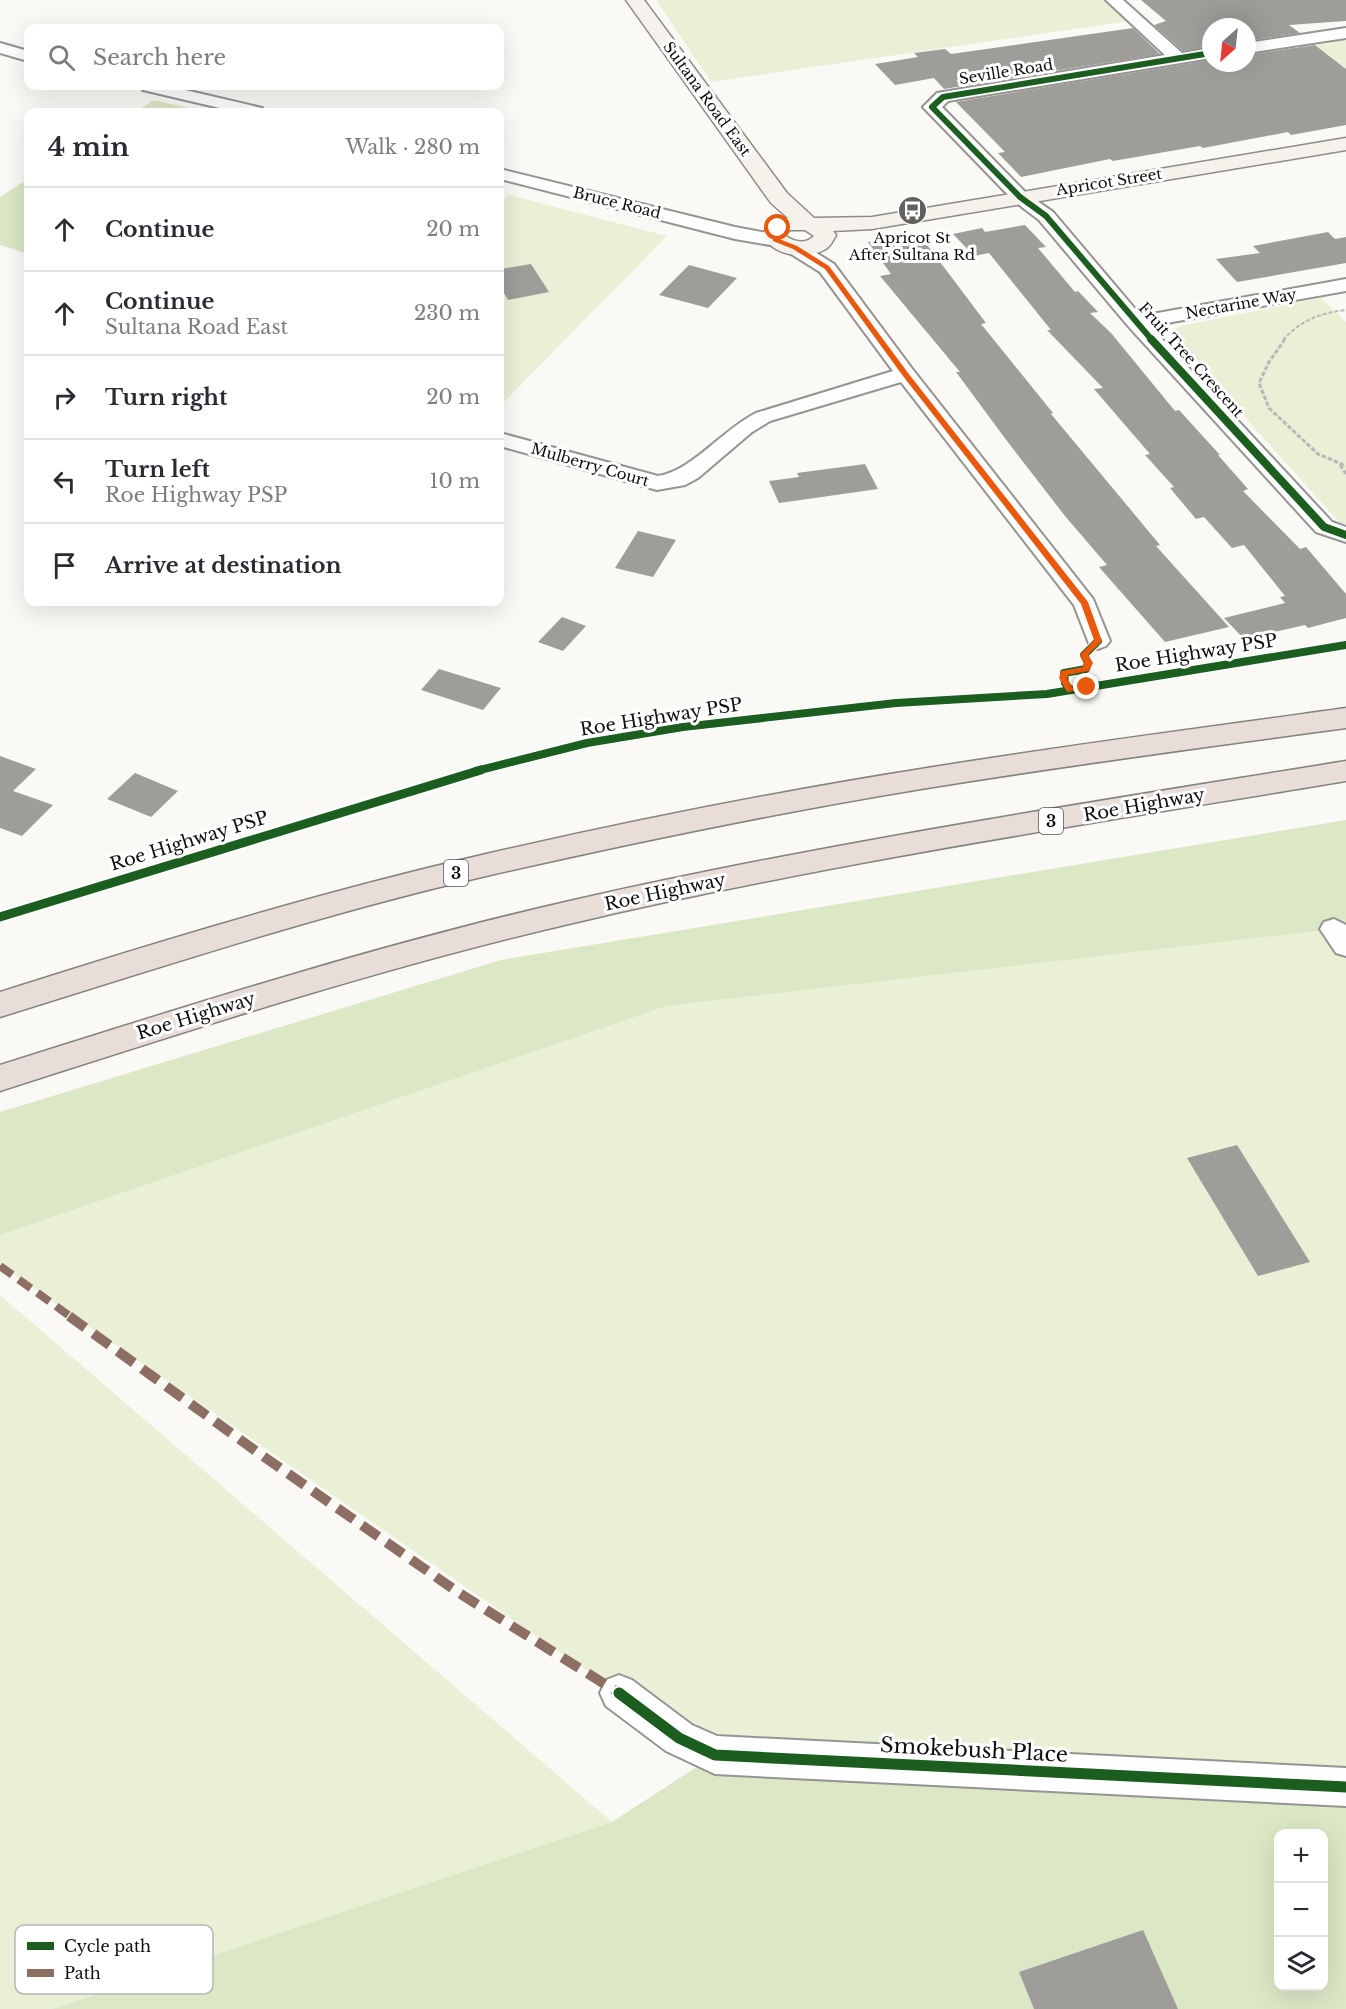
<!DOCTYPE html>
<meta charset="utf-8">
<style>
body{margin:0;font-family:"Libre Baskerville",serif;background:#f7f7f7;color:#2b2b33}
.controls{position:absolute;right:18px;bottom:18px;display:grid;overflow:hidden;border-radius:12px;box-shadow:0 6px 24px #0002}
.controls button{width:54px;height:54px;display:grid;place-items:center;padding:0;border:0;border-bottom:2px solid #e1e1e2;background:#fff;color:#2b2b33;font:30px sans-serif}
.compass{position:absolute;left:1202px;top:18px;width:54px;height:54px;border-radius:50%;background:#fff;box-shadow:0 6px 24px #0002;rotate:207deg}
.stop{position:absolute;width:18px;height:18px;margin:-14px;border:4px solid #ea580c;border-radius:50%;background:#fff}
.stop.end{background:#ea580c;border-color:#fff;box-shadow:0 2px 6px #0008}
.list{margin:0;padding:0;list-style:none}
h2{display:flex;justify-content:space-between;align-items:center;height:78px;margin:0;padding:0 24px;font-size:26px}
h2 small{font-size:20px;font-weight:400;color:#7c7c81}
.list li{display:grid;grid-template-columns:39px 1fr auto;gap:18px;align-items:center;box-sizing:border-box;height:84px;padding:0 24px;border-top:2px solid #e1e1e2}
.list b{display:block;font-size:22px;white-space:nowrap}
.list p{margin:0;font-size:20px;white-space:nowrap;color:#7c7c81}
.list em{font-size:20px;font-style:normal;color:#7c7c81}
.icon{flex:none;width:33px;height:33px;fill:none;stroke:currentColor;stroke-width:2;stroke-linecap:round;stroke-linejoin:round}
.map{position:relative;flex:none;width:1346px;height:2009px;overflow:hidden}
.search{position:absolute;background:#fff;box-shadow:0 6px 24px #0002;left:24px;top:24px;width:480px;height:66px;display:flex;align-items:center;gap:15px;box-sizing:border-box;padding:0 21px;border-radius:12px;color:#7c7c81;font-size:22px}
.panel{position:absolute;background:#fff;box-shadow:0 6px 24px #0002;left:24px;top:108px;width:480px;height:498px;border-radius:12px}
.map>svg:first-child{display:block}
.green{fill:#e9f0d6}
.forest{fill:#dbe7c5;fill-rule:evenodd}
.building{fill:#9f9d9a}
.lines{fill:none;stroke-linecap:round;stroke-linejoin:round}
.street-casing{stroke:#959493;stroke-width:4}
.secondary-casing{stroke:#8c8b89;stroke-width:3}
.highway-casing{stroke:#838280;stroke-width:3}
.path-far1{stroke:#b9b8b8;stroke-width:2;stroke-dasharray:4 2;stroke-linecap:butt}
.path{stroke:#b9b8b8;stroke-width:3;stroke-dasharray:4.5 2;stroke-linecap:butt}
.street{fill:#fefefe;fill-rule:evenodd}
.secondary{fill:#f5f2eb;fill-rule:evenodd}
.highway{fill:#e9ddd7;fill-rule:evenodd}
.quiet-far1{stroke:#8d6e63;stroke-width:8;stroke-dasharray:15 8;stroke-linecap:butt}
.quiet{stroke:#8d6e63;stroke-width:10;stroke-dasharray:20 10;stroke-linecap:butt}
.cycleway-far3-casing{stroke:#fff;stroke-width:8}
.cycleway-far2-casing{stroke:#fff;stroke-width:10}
.cycleway-far1-casing{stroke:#fff;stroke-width:13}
.cycleway-casing{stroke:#fff;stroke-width:15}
.cycleway-far3{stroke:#1b5e20;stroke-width:6}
.cycleway-far2{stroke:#1b5e20;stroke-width:8}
.cycleway-far1{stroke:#1b5e20;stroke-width:9}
.cycleway{stroke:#1b5e20;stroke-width:11}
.route{fill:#ea580c}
.labels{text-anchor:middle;stroke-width:6;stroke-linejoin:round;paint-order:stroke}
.far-street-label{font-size:15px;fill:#0f0f0f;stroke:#fff}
.far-poi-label{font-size:15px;fill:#0f0f0f;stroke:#fff}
.shield{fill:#fff;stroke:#575757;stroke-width:1.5}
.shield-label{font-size:16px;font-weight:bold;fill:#0f0f0f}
.street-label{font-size:18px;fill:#0f0f0f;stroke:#fff}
.near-street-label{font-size:21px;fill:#0f0f0f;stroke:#fff}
.key{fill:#fff;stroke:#b7b7b7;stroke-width:1.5}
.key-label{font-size:16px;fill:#0f0f0f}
</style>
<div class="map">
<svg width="1346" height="2009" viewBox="0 0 1346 2009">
<rect width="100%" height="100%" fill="#fbf9f5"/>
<!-- green -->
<path class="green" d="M656,0h458l22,20 -425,62z
M1346,40v28l-30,-23z
M509,195l158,41 -167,170v-203z
M1321,298l25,24v202l-6,-1 -171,-190 11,-7z
M1334,929l12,17v841l-631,-32 -96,-62 -619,-428v-30l667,-229z
M0,1295l612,527 -560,187h-52z"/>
<!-- forest -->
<path class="forest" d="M154,100l52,12h-71z
M23,182l5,2v70l-28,-9v-48z
M1346,820v126l-12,-17 -667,77 -667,229v-123l501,-152z
M715,1755l631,32v222h-1294l560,-187zM1278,1834h46v152h-46z"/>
<!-- building -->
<path class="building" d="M1141,0h205v21l-57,4 11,8 -53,8v-14h-36v19l-28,5 -29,-26 12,-4z
M1133,28l27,26 -216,35 -10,-11 -39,7 -20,-21 43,-7 -4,-4 31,-4 6,5z
M1315,45l31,24v56l-55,10 -3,-3 -85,16 -3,-2 -87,15 -3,-2 -89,18 -23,-24 7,-1 -49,-50 255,-42v3h36v-8z
M1025,225l21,22 -8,1 37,44 3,-1 20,21 -8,1 21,20 64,78 4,-1 41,45h-2l30,34 -5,2 57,58 6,-2 40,47v24l-38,10 -3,-3 -61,14 -20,-21 61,-15 -5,-6 5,-1 -41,-51 -12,3 -28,-31 -8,2 -26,-31 4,-1 -29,-32 5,-1 -56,-65 9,-1 -56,-58h4l-62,-77 -15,3 -21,-22 29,-6 3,4z
M1328,232l7,7 11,-2v26l-109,19 -21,-23 44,-6 -7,-7z
M919,234l67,89 -5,1 72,89 -2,1 109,131 -4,1 73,81 -64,15 -66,-75 8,-2 -42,-49 -58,-75 -51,-69h4l-80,-96 11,-2 -23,-32z
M531,264l18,28 -41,8 -8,-14v-17z
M689,265l48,13 -29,30 -49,-13z
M865,464l13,25 -99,14 -10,-22 30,-4 -2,-4z
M638,531l38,9 -23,37 -38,-9z
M562,617l24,9 -23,25 -25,-9z
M439,669l62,19 -18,22 -62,-20z
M0,756l36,13 -23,22 40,14 -31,31 -22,-8z
M135,773l43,18 -27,26 -44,-18z
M1237,1145l73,117 -52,14 -71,-118z
M1143,1930l35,79h-144l-15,-37z"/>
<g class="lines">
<defs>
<path id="street" d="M1106,0h17l59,53 29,-5v10l-263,43 -6,6 84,86 27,19 88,104 205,-37v12l-196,35 182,196 14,5v15l-30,-10 -187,-205 -90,-107 -25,-19 -91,-94 14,-14 228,-38z
M1346,28v10l-99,15v-10z
M0,43l28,8v10l-28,-8z
M141,86h27l94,22 3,4h-28l-94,-22z
M500,169l235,58 48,9 2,4 -2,4 -7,2 -41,-7 -235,-60z
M795,242l7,2 32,20 79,106 180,229 17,42 -4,5 -8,3 -8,-3 -16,-41 -173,-223 -131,39 -18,11 -54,46 -13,7 -28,5 -157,-44v-13l158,43c34,-5 64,-46 98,-63l137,-42 -73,-99 -32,-20 -3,-4 3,-4z
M1334,919l12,6v31l-10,-3 -16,-24 4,-7z
M619,1675l13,5 60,45 25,11 629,32v38l-631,-32 -49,-23 -60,-45 -6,-13 6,-13z"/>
<path id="secondary" d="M626,0h18l143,193 27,25 58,-1 474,-79v12l-474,79 -39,2 3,4c-3,6 -6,12 -12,15 -18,10 -57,6 -60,-18 6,-9 13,-12 24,-14l-17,-15zM790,230h15l9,6c-8,8 -18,6 -27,1l-1,-3z"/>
<path id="highway" d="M1346,708v20c-142,19 -284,38 -425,61 -146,24 -291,54 -435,87 -165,38 -325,91 -486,141v-25c160,-51 322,-100 486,-138 144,-33 289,-62 435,-85 141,-23 283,-41 425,-61z
M1346,761v20c-258,43 -518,82 -773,142 -194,45 -383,107 -573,168v-26c190,-60 380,-121 574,-165 255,-58 514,-97 772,-139z"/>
</defs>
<!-- street casing -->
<use href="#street" class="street-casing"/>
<!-- secondary casing -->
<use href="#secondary" class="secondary-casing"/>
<!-- highway casing -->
<use href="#highway" class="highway-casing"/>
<!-- path-far1 -->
<path class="path-far1" d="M1283,340c18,-20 37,-27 63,-30"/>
<!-- path -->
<path class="path" d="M1285,339l-16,23 -10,21 10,25 49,46 28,12
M1340,465l6,9"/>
<!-- street -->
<use href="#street" class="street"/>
<!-- secondary -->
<use href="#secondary" class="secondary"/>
<!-- highway -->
<use href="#highway" class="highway"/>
<!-- quiet-far1 -->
<path class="quiet-far1" d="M0,1266l71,51"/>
<!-- quiet -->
<path class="quiet" d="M69,1316l191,138 199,139 160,100"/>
<defs>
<path id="cycleway-far3" d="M1152,340l-106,-124 -26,-19 -88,-90 11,-10 268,-44"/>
<path id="cycleway-far2" d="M1151,339l173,188 22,8
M1070,690l-5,-7 -1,-10 22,-4 2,-6 -4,-8 14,-14
M476,771l111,-28 96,-16 213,-24 151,-9 299,-49"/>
<path id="cycleway-far1" d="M0,917l481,-147"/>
<path id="cycleway" d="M619,1693l60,45 36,17 631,32"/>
</defs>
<!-- cycleway-far3 casing -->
<use href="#cycleway-far3" class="cycleway-far3-casing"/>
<!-- cycleway-far2 casing -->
<use href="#cycleway-far2" class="cycleway-far2-casing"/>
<!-- cycleway-far1 casing -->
<use href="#cycleway-far1" class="cycleway-far1-casing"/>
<!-- cycleway casing -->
<use href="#cycleway" class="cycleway-casing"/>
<!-- cycleway-far3 -->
<use href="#cycleway-far3" class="cycleway-far3"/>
<!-- cycleway-far2 -->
<use href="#cycleway-far2" class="cycleway-far2"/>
<!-- cycleway-far1 -->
<use href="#cycleway-far1" class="cycleway-far1"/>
<!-- cycleway -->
<use href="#cycleway" class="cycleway"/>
</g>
<!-- route -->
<path class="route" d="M776,227l5,1 -3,4 1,7 18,7 32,20 79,107 180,229 14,39 -14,14 5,8 -4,8 -21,4 -1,3 5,9 18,-2v4l-23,3 -8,-14 2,-7 22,-4 1,-4 -4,-8 14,-15 -13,-36 -178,-228 -78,-107 -32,-20 -20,-8 -2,-9z"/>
<!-- icons -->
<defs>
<symbol id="bus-disc" viewBox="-11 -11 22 22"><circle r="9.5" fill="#626160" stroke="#fff"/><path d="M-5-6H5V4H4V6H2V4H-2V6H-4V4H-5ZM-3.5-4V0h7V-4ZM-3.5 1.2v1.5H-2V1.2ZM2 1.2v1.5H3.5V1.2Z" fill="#fff"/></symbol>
</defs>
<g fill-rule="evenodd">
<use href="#bus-disc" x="896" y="194" width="33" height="33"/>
</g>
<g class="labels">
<!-- far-street labels -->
<g class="far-street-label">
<text transform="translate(1006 72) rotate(-9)" y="5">Seville Road</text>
<text transform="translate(707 99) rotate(54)" y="5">Sultana Road East</text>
<text transform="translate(1109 182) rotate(-9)" y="5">Apricot Street</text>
<text transform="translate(617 203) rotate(14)" y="5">Bruce Road</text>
<text transform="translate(1241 304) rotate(-10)" y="5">Nectarine Way</text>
<text transform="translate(1191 360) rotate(48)" y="5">Fruit Tree Crescent</text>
<text transform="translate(590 465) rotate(16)" y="5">Mulberry Court</text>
</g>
<!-- far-poi labels -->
<g class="far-poi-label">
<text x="912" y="243">Apricot St<tspan x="912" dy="17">After Sultana Rd</tspan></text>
</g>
<!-- shield labels -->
<g class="shield">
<rect x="1039" y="808" width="24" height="26" rx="4.5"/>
<rect x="444" y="860" width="24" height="26" rx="4.5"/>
</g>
<g class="shield-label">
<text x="1051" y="827">3</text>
<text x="456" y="879">3</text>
</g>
<!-- street labels -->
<g class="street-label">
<text transform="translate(1196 653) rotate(-9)" y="6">Roe Highway PSP</text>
<text transform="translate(661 717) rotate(-9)" y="6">Roe Highway PSP</text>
<text transform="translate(1144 805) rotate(-10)" y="6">Roe Highway</text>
<text transform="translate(189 841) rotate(-17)" y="6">Roe Highway PSP</text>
<text transform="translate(665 892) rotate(-12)" y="6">Roe Highway</text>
<text transform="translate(196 1016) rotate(-17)" y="6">Roe Highway</text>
</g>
<!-- near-street labels -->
<g class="near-street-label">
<text transform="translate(974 1750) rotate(3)" y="7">Smokebush Place</text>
</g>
</g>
<!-- legend -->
<rect x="15" y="1925" width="198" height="69" rx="9" class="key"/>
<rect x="27" y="1942" width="27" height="8" fill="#1b5e20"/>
<rect x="27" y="1969" width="27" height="8" fill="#8d6e63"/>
<g class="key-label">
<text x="64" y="1952">Cycle path</text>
<text x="64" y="1979">Path</text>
</g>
</svg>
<div class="controls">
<button>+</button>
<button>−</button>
<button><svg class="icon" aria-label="layers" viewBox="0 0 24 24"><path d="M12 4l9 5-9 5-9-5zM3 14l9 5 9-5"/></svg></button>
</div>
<svg class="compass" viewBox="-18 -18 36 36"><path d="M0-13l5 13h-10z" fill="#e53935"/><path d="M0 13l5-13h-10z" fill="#7c7c81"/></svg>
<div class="stop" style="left:778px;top:228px"></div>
<div class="stop end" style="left:1087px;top:687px"></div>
<div class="search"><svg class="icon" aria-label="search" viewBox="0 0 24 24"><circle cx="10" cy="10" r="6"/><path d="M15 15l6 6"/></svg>Search here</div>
<section class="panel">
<h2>4 min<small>Walk · 280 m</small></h2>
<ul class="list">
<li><svg class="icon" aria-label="ahead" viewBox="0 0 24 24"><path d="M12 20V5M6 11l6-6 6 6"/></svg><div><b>Continue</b></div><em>20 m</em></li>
<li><svg class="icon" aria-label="ahead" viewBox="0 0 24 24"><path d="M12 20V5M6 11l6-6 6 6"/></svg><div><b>Continue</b><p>Sultana Road East</p></div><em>230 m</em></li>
<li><svg class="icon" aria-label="right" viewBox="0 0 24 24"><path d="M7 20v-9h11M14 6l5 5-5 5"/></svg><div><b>Turn right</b></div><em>20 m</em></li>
<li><svg class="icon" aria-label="left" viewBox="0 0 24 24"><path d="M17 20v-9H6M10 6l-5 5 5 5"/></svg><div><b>Turn left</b><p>Roe Highway PSP</p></div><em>10 m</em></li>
<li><svg class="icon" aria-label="arrive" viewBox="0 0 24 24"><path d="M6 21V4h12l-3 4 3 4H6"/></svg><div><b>Arrive at destination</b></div></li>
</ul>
</section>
</div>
